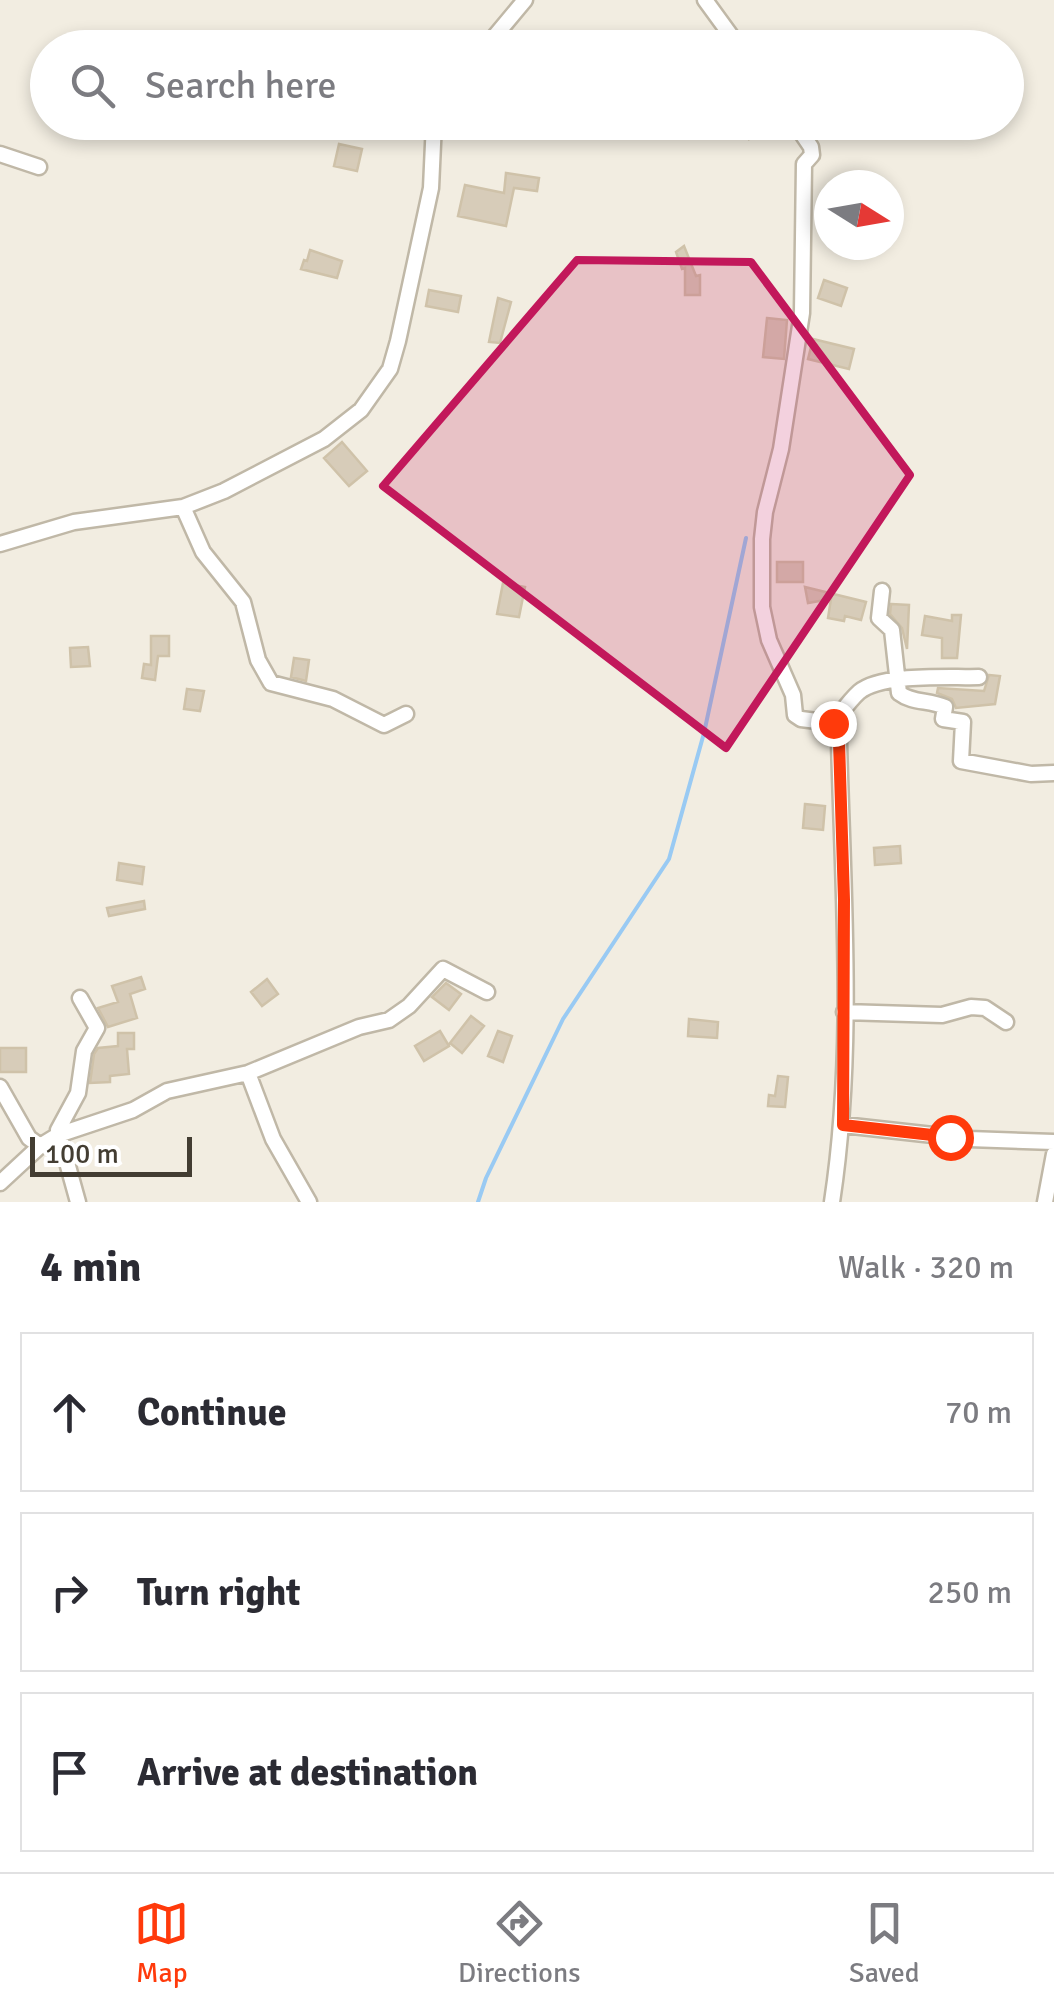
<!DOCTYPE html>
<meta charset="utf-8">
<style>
body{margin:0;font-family:Signika,sans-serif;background:#f7f7f7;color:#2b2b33}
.compass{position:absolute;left:814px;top:170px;width:90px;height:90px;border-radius:50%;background:#fff;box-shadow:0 5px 15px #0003;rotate:101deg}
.scale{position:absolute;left:30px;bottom:25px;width:162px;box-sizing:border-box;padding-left:10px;border:5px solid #433d32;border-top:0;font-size:28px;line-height:35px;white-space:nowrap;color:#433d32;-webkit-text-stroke:8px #fff;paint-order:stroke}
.stop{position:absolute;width:30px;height:30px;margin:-22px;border:8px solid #ff3a0b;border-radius:50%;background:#fff}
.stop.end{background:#ff3a0b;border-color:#fff;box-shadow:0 2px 10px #0008}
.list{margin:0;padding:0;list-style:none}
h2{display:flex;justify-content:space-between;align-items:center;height:130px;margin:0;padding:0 40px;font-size:42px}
h2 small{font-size:32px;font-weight:400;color:#7c7c81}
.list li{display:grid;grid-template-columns:65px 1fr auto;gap:30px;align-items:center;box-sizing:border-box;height:160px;margin:0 20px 20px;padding:0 20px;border:2px solid #e1e1e2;border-radius:0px}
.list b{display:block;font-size:38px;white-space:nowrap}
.list em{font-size:32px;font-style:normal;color:#7c7c81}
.icon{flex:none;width:55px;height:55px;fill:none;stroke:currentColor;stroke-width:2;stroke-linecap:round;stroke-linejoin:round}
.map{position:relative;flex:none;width:1054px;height:1202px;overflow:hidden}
.search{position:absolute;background:#fff;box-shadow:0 5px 15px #0003;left:30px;right:30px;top:30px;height:110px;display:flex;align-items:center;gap:25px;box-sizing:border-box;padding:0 35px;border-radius:55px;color:#7c7c81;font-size:38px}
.sheet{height:670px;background:#fff}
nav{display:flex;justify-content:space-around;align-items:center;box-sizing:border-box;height:140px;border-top:2px solid #e1e1e2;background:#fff;font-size:28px;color:#7c7c81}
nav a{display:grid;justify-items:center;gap:5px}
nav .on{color:#ff3a0b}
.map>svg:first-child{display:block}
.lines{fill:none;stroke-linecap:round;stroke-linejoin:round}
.stream{stroke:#99caf3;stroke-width:4}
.building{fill:#d7ccb9;stroke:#cfc2a9;stroke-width:2.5}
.minor-casing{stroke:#c0b8a7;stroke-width:19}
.minor{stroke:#fff;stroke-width:14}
.route{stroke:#ff3a0b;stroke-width:12}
.marked{fill:#c2185b;fill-opacity:0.2;stroke:#c2185b;stroke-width:8;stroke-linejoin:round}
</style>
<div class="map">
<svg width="1054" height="1202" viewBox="0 0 1054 1202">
<rect width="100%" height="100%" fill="#f2ede1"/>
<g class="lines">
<!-- stream -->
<path class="stream" d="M478,1202l8,-24 77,-159 106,-160 35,-126 42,-195"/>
</g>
<!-- building -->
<path class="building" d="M747,122h37v4l-13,6 -2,-3 -20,10 -7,-14z
M339,144l23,5 -5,22 -23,-5z
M506,173l33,5 -2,13 -23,-3 -8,38 -48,-10 7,-31 39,8z
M684,246l12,30 4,-1v20h-15v-27l-3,1 -6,-17z
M310,250l32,11 -5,17 -36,-9 3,-9 3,1z
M824,280l23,8 -6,18 -23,-8z
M429,290l32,6 -3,16 -32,-6z
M498,298l13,4 -11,41 -11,-1z
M767,318l20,2 -3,39 -21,-2z
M813,339l41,10 -5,20 -41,-10z
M342,442l25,29 -18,15 -25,-28z
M777,562h26v20h-26z
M503,583l22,4 -6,30 -22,-3z
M805,587l61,15 -5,18 -16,-4 -1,5 -16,-3 3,-19 -23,4z
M891,604l18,1 -2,44 -5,-21 -12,-14z
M952,615h9l-4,43h-15v-20l-20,-3 3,-19 27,5z
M151,636h18v20h-11l-3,24 -13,-2 2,-14 7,1z
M88,647l2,19 -19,1 -1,-19z
M294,658l15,2 -3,21 -15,-4z
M989,675l11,1 -5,28 -39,4 -4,-9 -15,-6 1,-5 46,3z
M187,689l17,2 -4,20 -16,-2z
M805,804l20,2 -2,24 -20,-2z
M900,846l1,17 -26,2 -1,-17z
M119,863l25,4 -2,17 -25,-4z
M144,901l1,8 -36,7 -2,-8z
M141,977l4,12 -15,5 7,24 -29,9 -10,-19 20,-6 -6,-16z
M267,979l11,15 -16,12 -11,-14z
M446,983l15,11 -12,16 -17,-13z
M471,1016l13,10 -22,27 -12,-10z
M689,1019l29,3 -1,16 -29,-2z
M440,1031l9,15 -25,15 -9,-15z
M498,1031l14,5 -9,26 -15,-6z
M118,1033h16v16h-7l2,25 -19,2v6l-20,1 4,-29 4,-6 20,-2z
M0,1048h26v24h-26z
M778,1076l10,1 -3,30 -17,-1 1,-11 6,1z"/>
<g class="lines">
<defs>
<path id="minor" d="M705,0l35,48
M485,48l40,-48
M794,122l17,25 1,8 -8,9 -2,149 -21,136 -16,63 -3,27v68l7,33 24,55 2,20 6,4 32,4
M0,154l39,13
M183,507l20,45 40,50 15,58 13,23 62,16 51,26 22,-11
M0,544l74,-22 109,-15 41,-16 100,-52 37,-29 29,-41 8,-28 33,-153 3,-66
M882,591l-3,27 13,12 7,63c13,10 30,7 46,14l-2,12 20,3 -2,39 70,13 23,-1
M833,723c8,-10 16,-22 26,-31 23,-19 90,-14 120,-15
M844,1012l98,3 29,-8 14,1 21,14
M248,1073l25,66 36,63
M0,1087l29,51 11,8
M843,1125l126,14 85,3
M0,1183l40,-37 18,-11 75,-25 34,-19 81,-18 111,-46 30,-7 20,-14 34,-37 44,23
M78,1202l-20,-72 20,-37 6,-42 13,-23 -17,-30
M832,1202c23,-151 11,-307 7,-460l-6,-19
M1045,1202l9,-48"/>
</defs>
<!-- minor casing -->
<use href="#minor" class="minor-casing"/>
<!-- minor -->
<use href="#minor" class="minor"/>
</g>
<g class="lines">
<!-- route -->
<path class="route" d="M833,723l6,19 5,158 -1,225 107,12"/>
</g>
<!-- marked area -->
<path class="marked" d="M577,260l174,2 159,213 -184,273 -343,-262z"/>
</svg>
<svg class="compass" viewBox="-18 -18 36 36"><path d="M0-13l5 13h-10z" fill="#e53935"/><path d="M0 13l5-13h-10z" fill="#7c7c81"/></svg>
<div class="scale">100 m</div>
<div class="stop" style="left:950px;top:1137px"></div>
<div class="stop end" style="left:833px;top:723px"></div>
<div class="search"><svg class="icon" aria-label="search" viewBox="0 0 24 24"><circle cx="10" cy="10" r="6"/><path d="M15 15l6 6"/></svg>Search here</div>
</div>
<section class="sheet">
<h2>4 min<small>Walk · 320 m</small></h2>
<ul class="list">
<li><svg class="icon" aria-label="ahead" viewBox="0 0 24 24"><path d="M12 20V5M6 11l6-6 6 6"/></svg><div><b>Continue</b></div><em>70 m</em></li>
<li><svg class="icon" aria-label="right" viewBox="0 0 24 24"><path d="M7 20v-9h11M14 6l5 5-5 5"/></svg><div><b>Turn right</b></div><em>250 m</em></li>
<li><svg class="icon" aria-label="arrive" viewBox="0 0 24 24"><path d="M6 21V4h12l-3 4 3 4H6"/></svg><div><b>Arrive at destination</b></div></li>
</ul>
</section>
<nav>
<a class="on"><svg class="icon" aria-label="map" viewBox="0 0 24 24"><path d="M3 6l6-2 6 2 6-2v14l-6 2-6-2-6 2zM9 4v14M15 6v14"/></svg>Map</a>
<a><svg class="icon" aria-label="directions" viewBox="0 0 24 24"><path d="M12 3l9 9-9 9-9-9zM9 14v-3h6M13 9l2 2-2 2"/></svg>Directions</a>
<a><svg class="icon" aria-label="saved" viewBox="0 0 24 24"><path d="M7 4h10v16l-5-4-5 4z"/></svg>Saved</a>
</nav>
